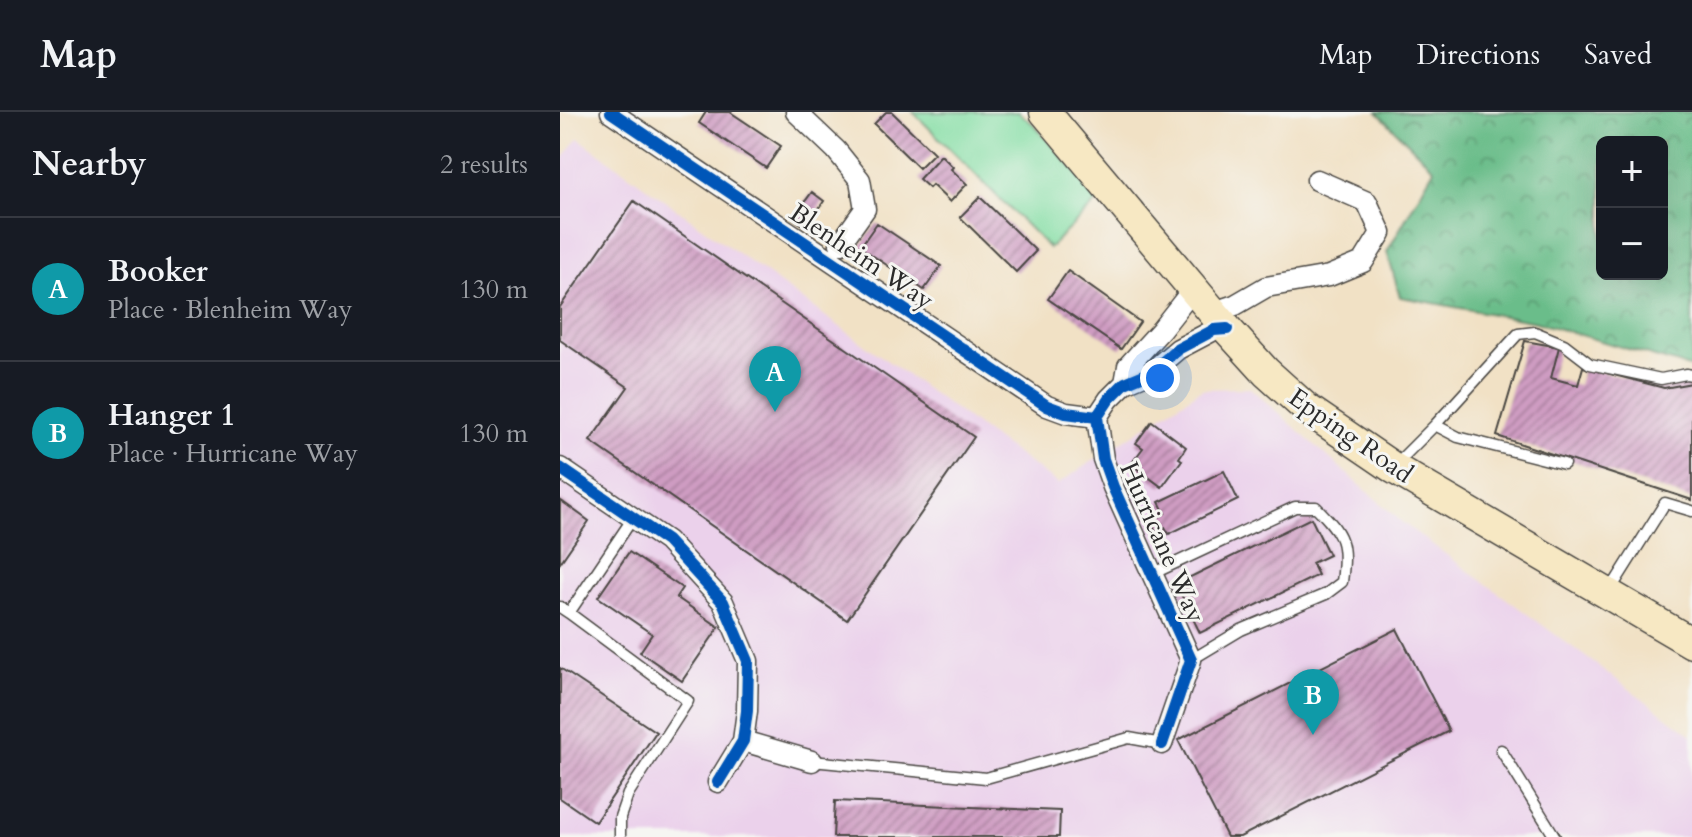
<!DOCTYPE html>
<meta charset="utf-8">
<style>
body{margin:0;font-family:Cardo,serif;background:#242831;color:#f1f3f6}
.controls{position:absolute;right:24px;top:24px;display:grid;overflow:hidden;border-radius:12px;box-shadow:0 8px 32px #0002}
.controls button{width:72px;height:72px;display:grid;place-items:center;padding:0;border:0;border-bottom:2px solid #363941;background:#171b24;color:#f1f3f6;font:40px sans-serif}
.you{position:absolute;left:600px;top:266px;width:28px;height:28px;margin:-20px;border:6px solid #fff;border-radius:50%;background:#1a73e8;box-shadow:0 0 0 12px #1a73e833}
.badge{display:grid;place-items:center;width:52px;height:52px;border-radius:50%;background:#1a73e8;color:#fff;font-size:26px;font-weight:700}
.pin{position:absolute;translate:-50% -66px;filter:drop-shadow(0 2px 4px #0008)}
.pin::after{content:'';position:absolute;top:42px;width:28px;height:24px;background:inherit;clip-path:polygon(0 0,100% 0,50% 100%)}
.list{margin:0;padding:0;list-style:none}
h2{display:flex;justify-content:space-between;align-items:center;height:104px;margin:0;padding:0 32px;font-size:34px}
h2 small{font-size:26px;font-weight:400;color:#9ea1a6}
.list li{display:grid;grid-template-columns:52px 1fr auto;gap:24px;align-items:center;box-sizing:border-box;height:144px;padding:0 32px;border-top:2px solid #363941}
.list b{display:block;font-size:30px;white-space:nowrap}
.list p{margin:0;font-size:26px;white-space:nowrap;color:#9ea1a6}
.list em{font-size:26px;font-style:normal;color:#9ea1a6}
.map{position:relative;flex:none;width:1132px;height:725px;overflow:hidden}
header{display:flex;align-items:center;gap:48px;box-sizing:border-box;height:112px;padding:0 40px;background:#171b24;border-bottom:2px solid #363941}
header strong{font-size:38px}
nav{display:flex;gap:44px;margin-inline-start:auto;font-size:28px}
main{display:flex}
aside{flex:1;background:#171b24}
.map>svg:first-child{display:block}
.built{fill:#ebd1eb}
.grass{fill:#84dea4;stroke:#588468;stroke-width:2}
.forest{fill:url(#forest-crowns);stroke:#4b745a;stroke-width:2;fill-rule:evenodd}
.building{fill:url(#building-hatch)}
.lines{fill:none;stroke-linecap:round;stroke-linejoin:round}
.service-casing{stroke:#494642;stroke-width:13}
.minor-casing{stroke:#494642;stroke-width:23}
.secondary-casing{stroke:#494642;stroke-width:33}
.service{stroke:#fff;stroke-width:10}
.minor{stroke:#fff;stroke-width:20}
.secondary{stroke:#f7e8c3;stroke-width:30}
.cycleway-casing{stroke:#f6f6f2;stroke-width:17}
.cycleway{stroke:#0057b8;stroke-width:12}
.labels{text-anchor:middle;stroke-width:6;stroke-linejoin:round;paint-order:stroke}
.street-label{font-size:26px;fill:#2b2b2b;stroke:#f6f6f2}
</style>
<header>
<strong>Map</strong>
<nav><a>Map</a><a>Directions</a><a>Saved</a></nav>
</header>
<main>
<aside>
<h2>Nearby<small>2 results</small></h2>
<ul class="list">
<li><span class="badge" style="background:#0f9aa8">A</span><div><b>Booker</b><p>Place · Blenheim Way</p></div><em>130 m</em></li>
<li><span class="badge" style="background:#0f9aa8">B</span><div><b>Hanger 1</b><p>Place · Hurricane Way</p></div><em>130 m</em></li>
</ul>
</aside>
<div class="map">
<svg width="1132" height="725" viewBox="0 0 1132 725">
<defs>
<pattern id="forest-crowns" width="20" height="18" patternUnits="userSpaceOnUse" patternTransform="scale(2)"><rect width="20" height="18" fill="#6bbd8a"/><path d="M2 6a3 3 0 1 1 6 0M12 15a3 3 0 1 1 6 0" fill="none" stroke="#589a71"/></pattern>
<pattern id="building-hatch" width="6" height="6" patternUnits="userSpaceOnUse" patternTransform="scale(2)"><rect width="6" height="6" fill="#cf9cc2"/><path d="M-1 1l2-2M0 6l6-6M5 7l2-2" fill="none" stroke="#a87f9e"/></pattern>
</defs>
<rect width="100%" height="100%" fill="#f6f6f2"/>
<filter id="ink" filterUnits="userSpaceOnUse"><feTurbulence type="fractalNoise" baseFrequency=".0125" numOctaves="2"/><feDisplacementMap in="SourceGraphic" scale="16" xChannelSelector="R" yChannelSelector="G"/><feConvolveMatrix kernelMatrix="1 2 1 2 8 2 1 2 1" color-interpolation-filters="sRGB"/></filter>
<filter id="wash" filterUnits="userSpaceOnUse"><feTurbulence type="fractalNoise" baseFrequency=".006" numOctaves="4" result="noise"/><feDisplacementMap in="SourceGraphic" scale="32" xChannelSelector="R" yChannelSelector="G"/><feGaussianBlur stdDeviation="1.8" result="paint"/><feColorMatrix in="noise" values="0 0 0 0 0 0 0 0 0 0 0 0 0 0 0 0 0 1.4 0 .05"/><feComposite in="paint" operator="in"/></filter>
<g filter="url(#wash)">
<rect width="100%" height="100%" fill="#f1e1c5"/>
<!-- built -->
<path class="built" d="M18,26l480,346 144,-95 48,-1 153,135 289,212v102h-1132v-674z"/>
<!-- grass -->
<path class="grass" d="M353,0h105l15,12 67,75 -51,49z"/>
<!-- forest -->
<path class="forest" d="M817,0h315v256l-156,-46 -136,-25 -13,-45 47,-83zM1042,30h60v132h-60z"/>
<g id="blocks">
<!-- building -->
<path class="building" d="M146,0h24l51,34 -15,22 -67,-45z
M326,0h6l42,41 -15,15 -45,-44z
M381,43l12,12 -2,2 16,15 -17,18 -18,-17 -3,3 -10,-9z
M252,80l12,9 -18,26 -13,-9z
M420,85l56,54 -20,21 -56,-55z
M74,89l340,236 -127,183 -257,-179 38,-54 -68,-47v-33z
M317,111l64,43 -17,24 -64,-43z
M508,159l72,51 -19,27 -73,-50z
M965,229l34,6 -8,31 27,7 5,-18 81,21 28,-5v117l-195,-64z
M592,309l34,26 -7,11 3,2 -20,27 -31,-23 12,-16 -7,-5z
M664,359l14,29 -69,34 -4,-7 -9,5 -6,-11 15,-8 -6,-11z
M0,388l29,21 -29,42z
M751,406l18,37 -17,8 6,12 -118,58 -24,-49z
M69,440l53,36 -6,9 43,30 -37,54 -42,-29 12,-18 -54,-37z
M837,517l52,102 -209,106h-13l-49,-97z
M0,556l96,64 -61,90 -35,-24z
M275,689l225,10 -1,26h-226z"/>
</g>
</g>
<g filter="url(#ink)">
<use href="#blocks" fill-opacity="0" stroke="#494642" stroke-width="2"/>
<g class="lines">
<defs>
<path id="service" d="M875,313l23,12 106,27
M836,355l6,-9 33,-33 83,-91 17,-2 29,12 26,20 71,15 25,-5 6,1
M592,462l143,-67h21c28,28 31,36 26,75l-16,12 -85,36 -50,30
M1049,480l56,-89 27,8
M0,495l9,6 64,-95
M9,501l119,88 -60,93 -8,23v20
M941,638l54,87
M252,649l174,17 143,-40 33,6"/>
<path id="minor" d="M51,0l436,294 19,7 31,4
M236,0l40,38 24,30 5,29 -25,35
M654,200l21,-7 31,-18 63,-11 34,-14 18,-29 -14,-31 -50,-22
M565,271l3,-17 33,-36 33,-42
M0,356l107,73 56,61 25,59 -1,50 -4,30 -25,41
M183,629l69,20
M602,632l29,-84 -78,-173 -10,-28 -6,-42 12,-18 16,-16 26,-11 27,-23 36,-19 13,-1"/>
<path id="secondary" d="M485,0l182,217 39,43 41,37 88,60 297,174"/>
</defs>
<!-- service casing -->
<use href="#service" class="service-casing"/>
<!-- minor casing -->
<use href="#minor" class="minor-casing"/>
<!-- secondary casing -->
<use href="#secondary" class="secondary-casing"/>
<!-- service -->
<use href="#service" class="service"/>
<!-- minor -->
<use href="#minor" class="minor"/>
<!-- secondary -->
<use href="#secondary" class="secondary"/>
<defs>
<path id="cycleway" d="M51,0l436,294 19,7 31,4
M0,356l107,73 56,61 25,59 -1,50 -4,30 -25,41
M602,632l29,-84 -78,-173 -10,-28 -6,-42 12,-18 16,-16 26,-11 27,-23 36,-19 13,-1"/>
</defs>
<!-- cycleway casing -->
<use href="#cycleway" class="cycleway-casing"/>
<!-- cycleway -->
<use href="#cycleway" class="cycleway"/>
</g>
</g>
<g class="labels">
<!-- street labels -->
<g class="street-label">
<text transform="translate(302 144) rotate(34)" y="9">Blenheim Way</text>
<text transform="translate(791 323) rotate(35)" y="9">Epping Road</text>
<text transform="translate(603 430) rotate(66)" y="9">Hurricane Way</text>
</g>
</g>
</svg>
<div class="controls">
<button>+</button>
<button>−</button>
</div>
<div class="you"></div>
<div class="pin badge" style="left:215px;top:300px;background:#0f9aa8">A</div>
<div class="pin badge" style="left:753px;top:623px;background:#0f9aa8">B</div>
</div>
</main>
